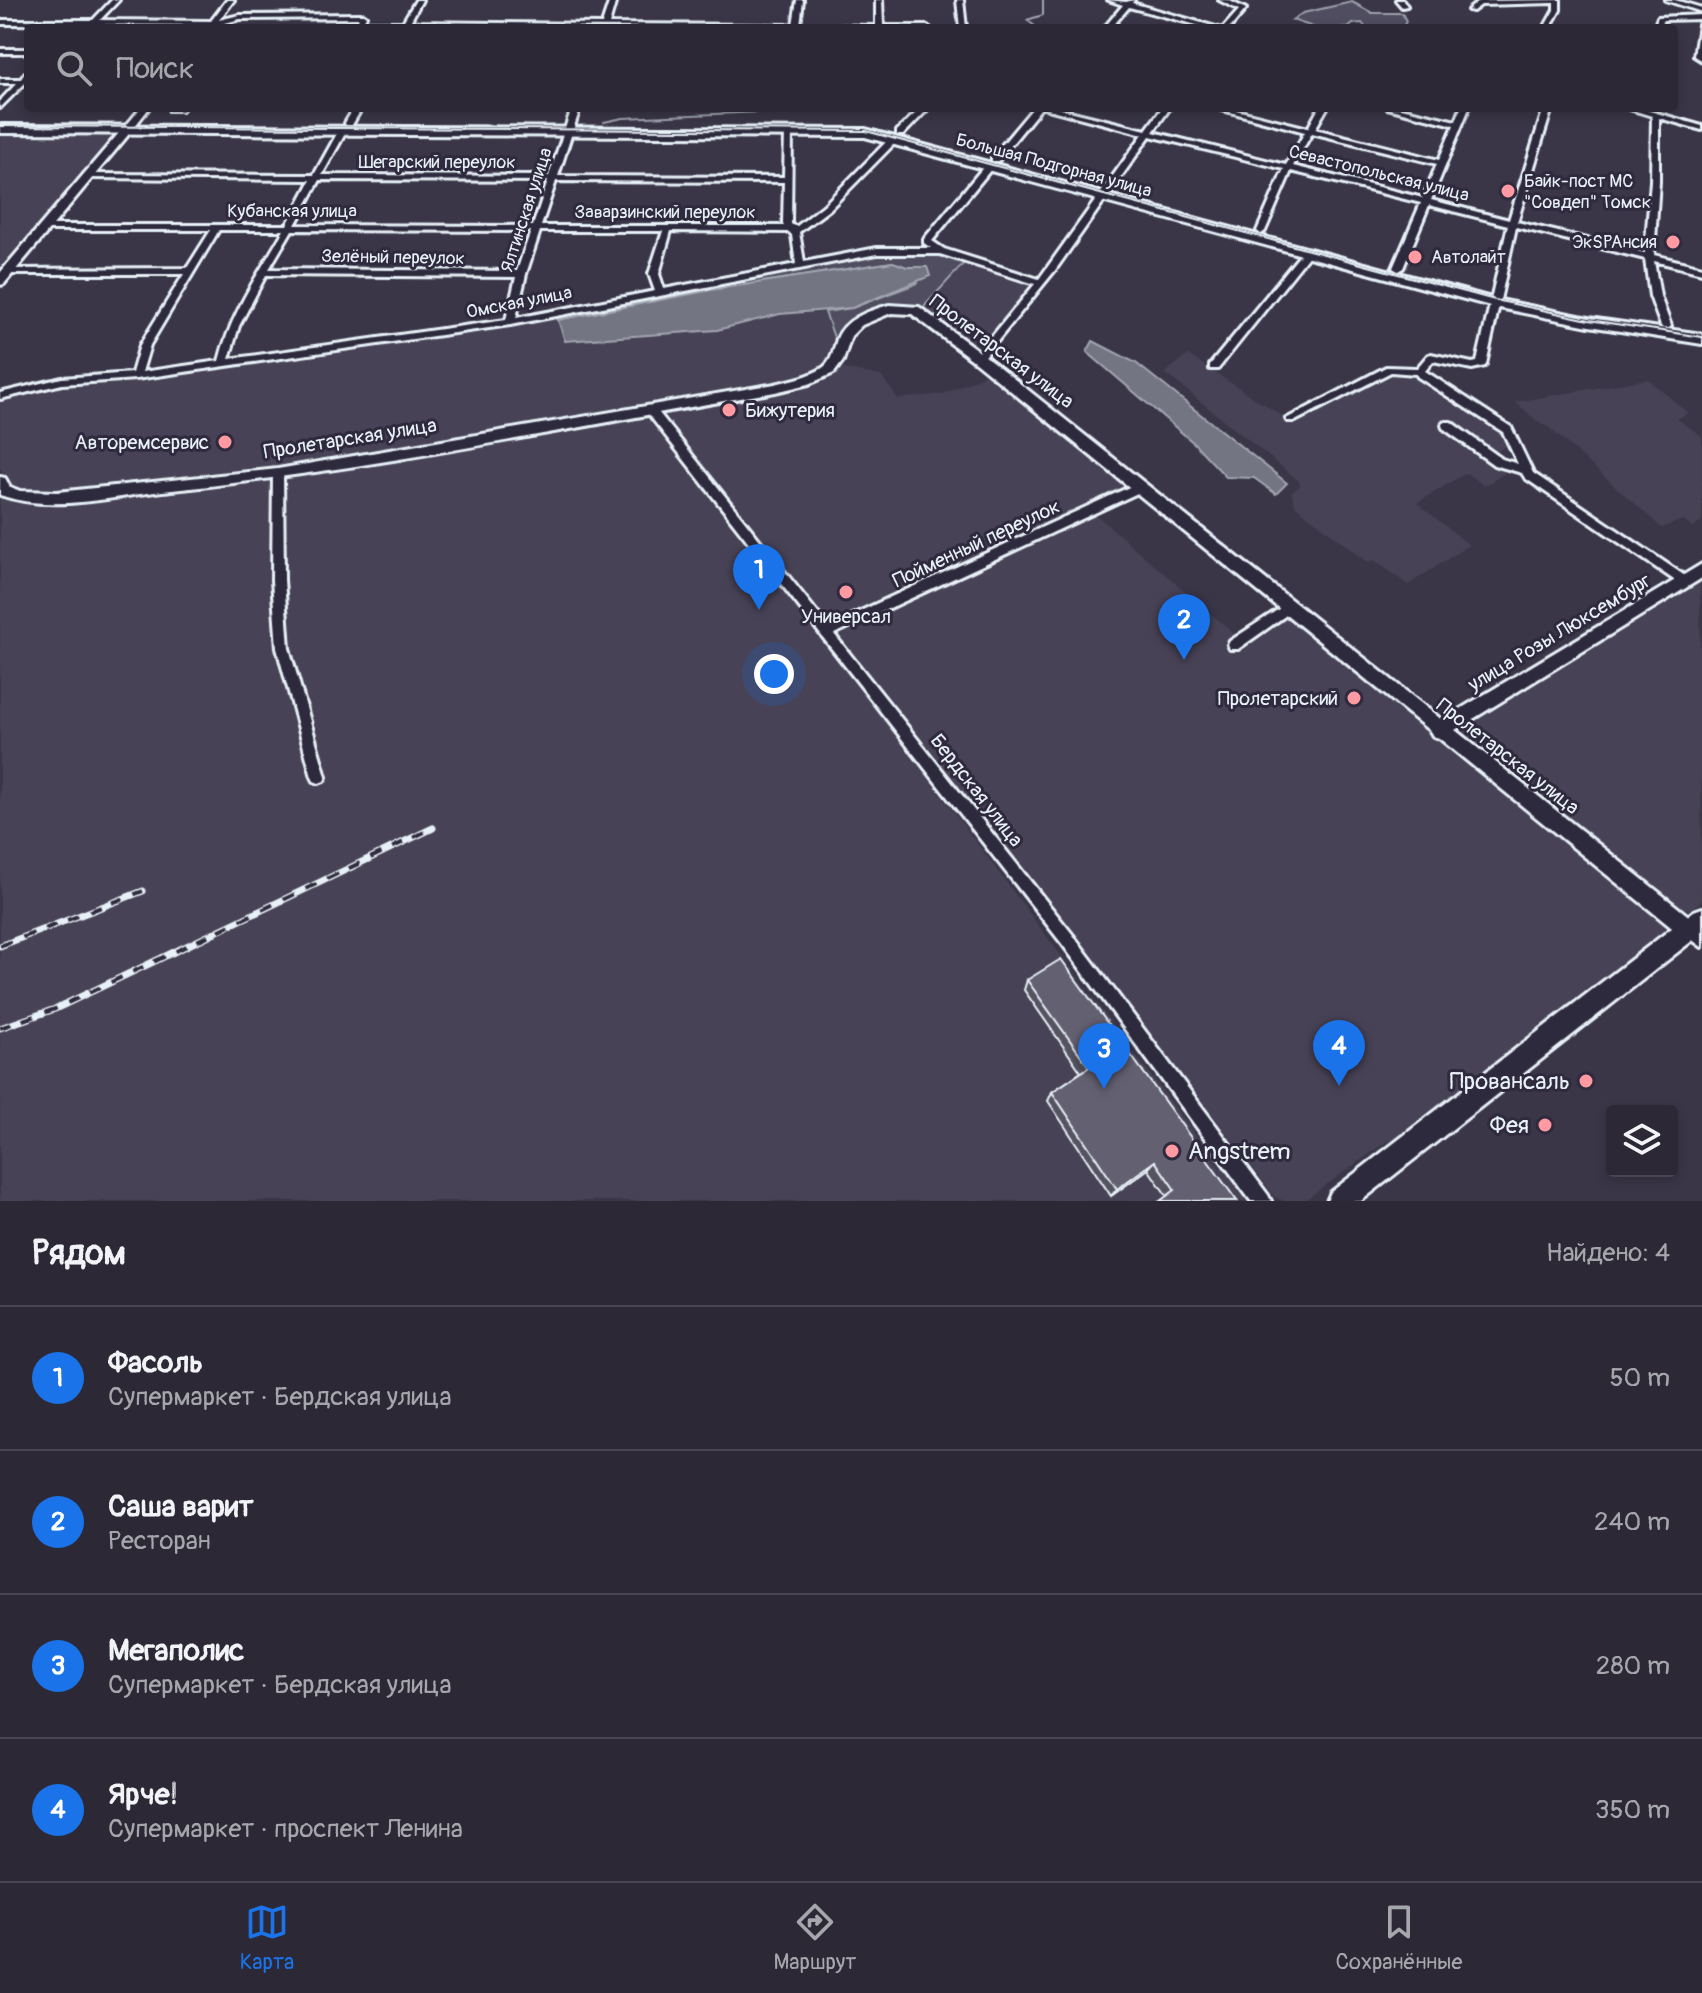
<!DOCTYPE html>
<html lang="ru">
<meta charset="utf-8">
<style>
body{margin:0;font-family:Pangolin,sans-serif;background:#383442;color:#f1f3f6}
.controls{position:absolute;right:24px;bottom:24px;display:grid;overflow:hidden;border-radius:8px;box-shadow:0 4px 12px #0003}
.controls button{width:72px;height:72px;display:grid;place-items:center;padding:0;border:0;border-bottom:2px solid #484451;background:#2c2836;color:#f1f3f6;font:40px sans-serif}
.you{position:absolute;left:774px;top:674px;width:28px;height:28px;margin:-20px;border:6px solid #fff;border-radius:50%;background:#1a73e8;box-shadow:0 0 0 12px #1a73e833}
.badge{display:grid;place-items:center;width:52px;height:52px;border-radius:50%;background:#1a73e8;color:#fff;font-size:26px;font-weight:700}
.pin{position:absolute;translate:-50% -66px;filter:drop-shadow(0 2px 4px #0008)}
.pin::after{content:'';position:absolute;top:42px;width:28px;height:24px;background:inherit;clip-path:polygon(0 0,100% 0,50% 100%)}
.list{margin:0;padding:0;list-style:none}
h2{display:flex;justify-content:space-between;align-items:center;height:104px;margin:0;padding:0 32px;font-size:34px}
h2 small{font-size:26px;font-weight:400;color:#a6a6ad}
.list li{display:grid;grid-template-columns:52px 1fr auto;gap:24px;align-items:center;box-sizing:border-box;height:144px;padding:0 32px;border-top:2px solid #484451}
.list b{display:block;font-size:30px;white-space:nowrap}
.list p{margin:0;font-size:26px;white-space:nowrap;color:#a6a6ad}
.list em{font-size:26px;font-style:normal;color:#a6a6ad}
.icon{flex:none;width:44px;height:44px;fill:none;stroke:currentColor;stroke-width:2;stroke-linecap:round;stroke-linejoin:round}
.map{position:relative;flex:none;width:1702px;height:1201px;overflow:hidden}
.search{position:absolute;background:#2c2836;box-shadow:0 4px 12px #0003;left:24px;right:24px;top:24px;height:88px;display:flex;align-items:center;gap:20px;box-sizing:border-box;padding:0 28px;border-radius:8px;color:#a6a6ad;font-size:30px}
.sheet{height:680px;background:#2c2836}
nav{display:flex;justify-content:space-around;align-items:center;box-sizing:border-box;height:112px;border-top:2px solid #484451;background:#2c2836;font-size:22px;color:#a6a6ad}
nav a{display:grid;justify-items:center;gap:4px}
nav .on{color:#1a73e8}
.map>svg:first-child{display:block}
.built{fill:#464354}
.green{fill:#504e5f;stroke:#9ca0ac;stroke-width:2}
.water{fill:#737482;stroke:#a2a6b1;stroke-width:2}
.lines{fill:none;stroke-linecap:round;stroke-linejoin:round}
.stream{stroke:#a2a6b1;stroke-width:2}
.minor-casing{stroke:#e8f1f8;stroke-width:6}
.tertiary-casing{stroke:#e8f1f8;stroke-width:6}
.secondary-casing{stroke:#e8f1f8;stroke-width:6}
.minor{fill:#2f2a3d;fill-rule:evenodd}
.tertiary{fill:#2f2a3d;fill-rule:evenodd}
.secondary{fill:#2f2a3d;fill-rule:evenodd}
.tram{stroke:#e8f1f8;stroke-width:2}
.rail-casing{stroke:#e8f1f8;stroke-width:7}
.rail{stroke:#2f2a3d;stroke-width:4;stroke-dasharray:12;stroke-linecap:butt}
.wall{fill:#555361;stroke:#e8f1f8;stroke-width:2}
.shaded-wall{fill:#45444f;stroke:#e8f1f8;stroke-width:2}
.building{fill:#636171;stroke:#e8f1f8;stroke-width:2}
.poi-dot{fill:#ff9aa2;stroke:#2f2a3d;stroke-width:3}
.labels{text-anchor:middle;stroke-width:6;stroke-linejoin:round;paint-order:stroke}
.far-street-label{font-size:18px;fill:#e8f1f8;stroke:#2f2a3d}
.far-poi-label{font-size:18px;fill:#e8f1f8;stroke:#2f2a3d;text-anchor:start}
.street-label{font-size:20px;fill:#e8f1f8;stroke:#2f2a3d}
.poi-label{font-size:20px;fill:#e8f1f8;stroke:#2f2a3d;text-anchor:end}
.near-poi-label{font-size:24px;fill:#e8f1f8;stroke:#2f2a3d;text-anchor:end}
</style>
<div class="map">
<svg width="1702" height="1201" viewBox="0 0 1702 1201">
<rect width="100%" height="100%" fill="#3a3648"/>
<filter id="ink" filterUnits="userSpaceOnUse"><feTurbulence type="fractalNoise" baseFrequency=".0125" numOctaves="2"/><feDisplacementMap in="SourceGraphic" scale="16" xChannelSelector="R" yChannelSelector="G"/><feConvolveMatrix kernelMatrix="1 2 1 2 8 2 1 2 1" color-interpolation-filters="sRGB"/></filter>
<g filter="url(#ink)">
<!-- built -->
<path class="built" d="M0,131h122l-122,144z
M966,261l68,22 -41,53 -29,6 -43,-32z
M825,312l11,31 -5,17 -18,14 -40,11 -497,86 -217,22 -35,-2 -11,-5 -13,-18v-69l65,-16 71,-5 231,-31 141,-22 47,-11 10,27 152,-11 63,-16z
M1188,355l105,68 100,-48 22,-1 49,31 39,28 6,11 -24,16 20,13 -21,13 -18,-13 -49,30 52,42 -61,40 -34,-25 -5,3 -73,-57 -5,-14 9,-6 -1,-5 -134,-108z
M840,368l41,8 17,23 45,-5 48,-22 149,119 -46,22 143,123 44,-30 383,311 2,9 -2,6 -263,206 -15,4 -82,59h-20l-9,-4 -201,-263 -414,-522 146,-28z
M1648,379l40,34 -11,6 25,17v85l-9,7 -11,-8 -20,8 -116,-103h-4l-27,-23z
M649,415l172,220 400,534 9,-6 26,38h-1256v-705l14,6 42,-1 220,-24z
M1700,578l2,322 -12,10 -18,-4 -222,-172z"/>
<!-- green -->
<path class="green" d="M1352,2l20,11h30l4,8 -3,7h-37l-4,-5 -9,1 -5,4h-32l-24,-8 11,-7z
M879,252l62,1 25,8 -45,49c-32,-16 -60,15 -85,33l-11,-31 27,-4 66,-25 -11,-16 -15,-5 -181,28 -153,30 -3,-5z"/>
<!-- water -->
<path class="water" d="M893,262l14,5h20l3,9 -78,32 -72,6 -63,16 -152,11 -7,-21 153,-30z
M1093,341l43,22 151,120 -11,11 -22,-16 -28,-1 -31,-33 -108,-92z"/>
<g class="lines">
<!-- stream -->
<path class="stream" d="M1036,27l-9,-7 16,-5v-15
M1057,108l88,21
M1171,108l-17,23 135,34
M604,122l19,-4 230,-10
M1358,182l152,36
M1518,220l130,34"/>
<defs>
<path id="minor" d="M112,0h7l-19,20 111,1 16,-21h7l-15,20 21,-5 123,-1 3,2 -3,6h40l13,-22h6l-12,22 192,2 8,-24h6l-7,24 184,1 4,-25h6l-3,25 76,1v-26h6l1,26h44l3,2 -523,-2 -7,2v-2h-41l-3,-2 3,-6 -119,1 -29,8 -3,-2 -208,-1v-4h93z
M957,0h6l3,28h-6z
M1108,0l18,2 8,-2 -2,3 87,25h-11l-79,-21 -18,21h-7l19,-23z
M1219,0h9l18,9 -16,19h-7l16,-18z
M1396,0h7l4,6 -5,1z
M1560,0v10l-10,18h-6l10,-18v-7l-73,2 -8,6 -5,-1 11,-9z
M1665,0h10l27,8v4z
M1702,15v4l-39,1 -3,8h-6l4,-11z
M1702,23v38l-8,-5 5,-31z
M0,49h28v4h-28z
M25,73h3v10h-3l-25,25v-7l17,-18h-17v-4h21z
M141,108h8l-18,23h-6v-4z
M354,108h8l-10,17h-6l-1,-2z
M572,108h8l-22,68 226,1 1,-45 7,-2 -1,94 3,2h3l27,-21 66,-67h6v4l-66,67 -31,23 5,30 73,-14h54l-7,-5v-4l62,-75h6v4l-60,73 12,8 95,30 104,-145 -99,-26h13l89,22 16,-22h8l-17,24 133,33 19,-33 -90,-24h13l80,20 11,-20h8l-12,21 124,31 15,-35 -67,-17h14l55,13 5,-13h8l-38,92 78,20 35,-112h8l-35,114 128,31 6,-72 1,-65 -26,-8h13l63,18v4l-43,-12v63l-5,74 48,12v6l-48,-12 6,35 11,30 -2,2h-6l-2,-2 -11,-30 -5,-37 -129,-32 -30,137 -1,2 -13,3 -39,-8 -8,10 86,56 22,46 155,105 2,3 -2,3h-8l-155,-106 -3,-5 -28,-8 -51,-37 -1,-3 1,-3h8l51,37 16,5 -15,-32 -85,-55 -2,-3 -25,-2 -96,49h-8l-1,-2 100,-52 31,1 11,-13 3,-1 41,9 5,-1 31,-137 -79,-20 -26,63 -5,3 -5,-3 28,-65 -130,-32 -26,60 -4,3 -4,-3 27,-62 -134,-33 -94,133 -74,91 -3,1 -5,-3 2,-2 59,-72 -95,-30h-63l-367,71 -374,54 -74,5 -62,15v-6l62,-15 70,-5 8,-28 44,-71h-176l-3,-1v-4l182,-1 24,-38h-166l-4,-3 1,-2h245l24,-45 -224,-2 -4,-2 1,-2 230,1 25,-45 4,-2 4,2 -25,45 227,1zM1312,133l125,31 -14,34 -130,-32zM320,180l228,1 -15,45 -238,-1zM556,181l228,1 -1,42 1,2h-243zM219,230h65c-25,43 -53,83 -65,131l-77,11 8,-27zM292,230l239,1 -14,40 -248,-2zM540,231h123l-14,43 6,17 -139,27 10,-44zM671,231l118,1 3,3 4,29 -132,25 -5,-15zM266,275l250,2 -10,43 -277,39 10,-33z
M921,108h8l-26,27h-6v-4z
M1033,108h8l-43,53h-6v-4z
M1307,249l3,1v4l-92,115h-8v-4l94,-115z
M651,407l4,1 173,218 308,-142h8l2,3 -2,3 -310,144 239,301 195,260 3,6h-20l-188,-256 -416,-533 -1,-2 1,-2z
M278,470l5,4 1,106 5,68 37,129 -2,4 -5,2 -5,-2 -2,-4 -35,-129 -5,-68 1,-106z
M1288,603l4,2 2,3 -2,3 -54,38h-8l-2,-4 2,-4z
M1689,922l13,8v17l-18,-13 -2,-5 2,-5z"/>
<path id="tertiary" d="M124,127l9,2 -129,155 -4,1v-12z
M889,305l30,2 65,48 458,365 260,-156v14l-247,152 241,192 3,7 -3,7 -7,3 -7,-3 -243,-198 -6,-2 -3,-5 -456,-370 -62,-47 -21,-1 -29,12 -11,11 -8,25 -9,12 -25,11 -34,8c-204,36 -407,78 -612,99 -52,6 -113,22 -163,4v-18l5,1 5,9 10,4 37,1 221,-23 497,-85c16,-4 35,-7 49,-17 8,-6 10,-19 13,-28 8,-21 32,-28 52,-34z"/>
<path id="secondary" d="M0,125l865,4 630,170 94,19 113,16v10l-113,-18 -95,-19 -629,-170 -865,-4z
M1702,908v25l-341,268h-34l4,-9 363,-281z"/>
</defs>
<!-- minor casing -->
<use href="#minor" class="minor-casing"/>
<!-- tertiary casing -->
<use href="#tertiary" class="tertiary-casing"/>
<!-- secondary casing -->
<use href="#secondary" class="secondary-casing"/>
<!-- minor -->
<use href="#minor" class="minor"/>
<!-- tertiary -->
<use href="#tertiary" class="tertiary"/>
<!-- secondary -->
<use href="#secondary" class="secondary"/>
<!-- tram -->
<path class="tram" d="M0,126l866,5 629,169 94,20 113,17"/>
<defs>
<path id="rail" d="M0,946l143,-55
M0,1028l55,-19 378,-181"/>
</defs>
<!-- rail casing -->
<use href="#rail" class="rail-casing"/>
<!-- rail -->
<use href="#rail" class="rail"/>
</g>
<!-- wall -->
<path class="wall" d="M167,108h19l-3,4h-15z
M1027,980l210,221 -70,-5 -19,-27 -37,27 -63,-95 4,-9 29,-20 -57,-82z"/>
<!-- shaded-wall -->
<path class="shaded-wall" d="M1155,1161l-7,8 -37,27 6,-7z"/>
<!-- building -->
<path class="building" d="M1061,959l176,242h-77l15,-11 -20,-29 -38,28 -65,-97 37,-25 -62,-87z"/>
</g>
<!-- markers -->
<g class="poi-dot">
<circle cx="1508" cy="191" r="8"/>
<circle cx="1673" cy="242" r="8"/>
<circle cx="1415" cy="257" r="8"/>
<circle cx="729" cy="410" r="8"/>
<circle cx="225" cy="442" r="8"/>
<circle cx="846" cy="592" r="8"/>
<circle cx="1354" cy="698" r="8"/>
<circle cx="1586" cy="1081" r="8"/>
<circle cx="1545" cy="1125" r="8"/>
<circle cx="1172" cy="1151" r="8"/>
</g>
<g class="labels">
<!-- far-street labels -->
<g class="far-street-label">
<text x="437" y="168">Шегарский переулок</text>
<text transform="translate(1054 165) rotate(15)" y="6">Большая Подгорная улица</text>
<text transform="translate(1379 173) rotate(14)" y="6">Севастопольская улица</text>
<text transform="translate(526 210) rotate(-72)" y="6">Ялтинская улица</text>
<text x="292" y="217">Кубанская улица</text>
<text x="665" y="218">Заварзинский переулок</text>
<text transform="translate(393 257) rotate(1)" y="6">Зелёный переулок</text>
<text transform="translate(519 302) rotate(-11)" y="6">Омская улица</text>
</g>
<!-- far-poi labels -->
<g class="far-poi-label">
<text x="1524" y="187">Байк-пост MC<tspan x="1524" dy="21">"Совдеп" Томск</tspan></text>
<text x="1657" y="248" text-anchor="end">ЭкSPAнсия</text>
<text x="1431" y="263">Автолайт</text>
</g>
<!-- street labels -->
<g class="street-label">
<text transform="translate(1002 351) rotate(37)" y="7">Пролетарская улица</text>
<text transform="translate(350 438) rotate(-9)" y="7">Пролетарская улица</text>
<text transform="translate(976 543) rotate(-25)" y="7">Пойменный переулок</text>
<text transform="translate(1559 632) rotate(-31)" y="7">улица Розы Люксембург</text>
<text transform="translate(1508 756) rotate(38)" y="7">Пролетарская улица</text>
<text transform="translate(977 790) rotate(52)" y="7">Бердская улица</text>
</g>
<!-- poi labels -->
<g class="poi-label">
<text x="745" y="417" text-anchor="start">Бижутерия</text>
<text x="209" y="449">Авторемсервис</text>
<text x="846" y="623" text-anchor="middle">Универсал</text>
<text x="1338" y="705">Пролетарский</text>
</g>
<!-- near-poi labels -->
<g class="near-poi-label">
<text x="1570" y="1089">Провансаль</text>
<text x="1529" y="1133">Фея</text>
<text x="1188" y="1159" text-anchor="start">Angstrem</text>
</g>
</g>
</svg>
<div class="controls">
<button><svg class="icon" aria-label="layers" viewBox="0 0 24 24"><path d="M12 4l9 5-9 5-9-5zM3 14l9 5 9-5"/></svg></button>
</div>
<div class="you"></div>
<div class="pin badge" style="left:759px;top:610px">1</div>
<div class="pin badge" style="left:1184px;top:660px">2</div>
<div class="pin badge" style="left:1104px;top:1089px">3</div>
<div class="pin badge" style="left:1339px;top:1086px">4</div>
<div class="search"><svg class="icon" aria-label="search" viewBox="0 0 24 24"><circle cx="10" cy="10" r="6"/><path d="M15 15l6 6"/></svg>Поиск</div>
</div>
<section class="sheet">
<h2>Рядом<small>Найдено: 4</small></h2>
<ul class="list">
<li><span class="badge">1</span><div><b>Фасоль</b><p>Супермаркет · Бердская улица</p></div><em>50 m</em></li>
<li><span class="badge">2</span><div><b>Саша варит</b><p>Ресторан</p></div><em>240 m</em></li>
<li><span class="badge">3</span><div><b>Мегаполис</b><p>Супермаркет · Бердская улица</p></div><em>280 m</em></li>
<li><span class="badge">4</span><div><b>Ярче!</b><p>Супермаркет · проспект Ленина</p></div><em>350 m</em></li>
</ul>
</section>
<nav>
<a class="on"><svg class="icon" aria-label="map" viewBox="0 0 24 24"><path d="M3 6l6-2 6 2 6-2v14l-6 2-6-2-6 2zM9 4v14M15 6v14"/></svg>Карта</a>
<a><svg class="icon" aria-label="directions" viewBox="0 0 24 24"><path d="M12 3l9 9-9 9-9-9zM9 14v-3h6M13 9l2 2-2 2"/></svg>Маршрут</a>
<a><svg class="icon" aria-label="saved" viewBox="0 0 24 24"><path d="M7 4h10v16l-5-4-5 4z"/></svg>Сохранённые</a>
</nav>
